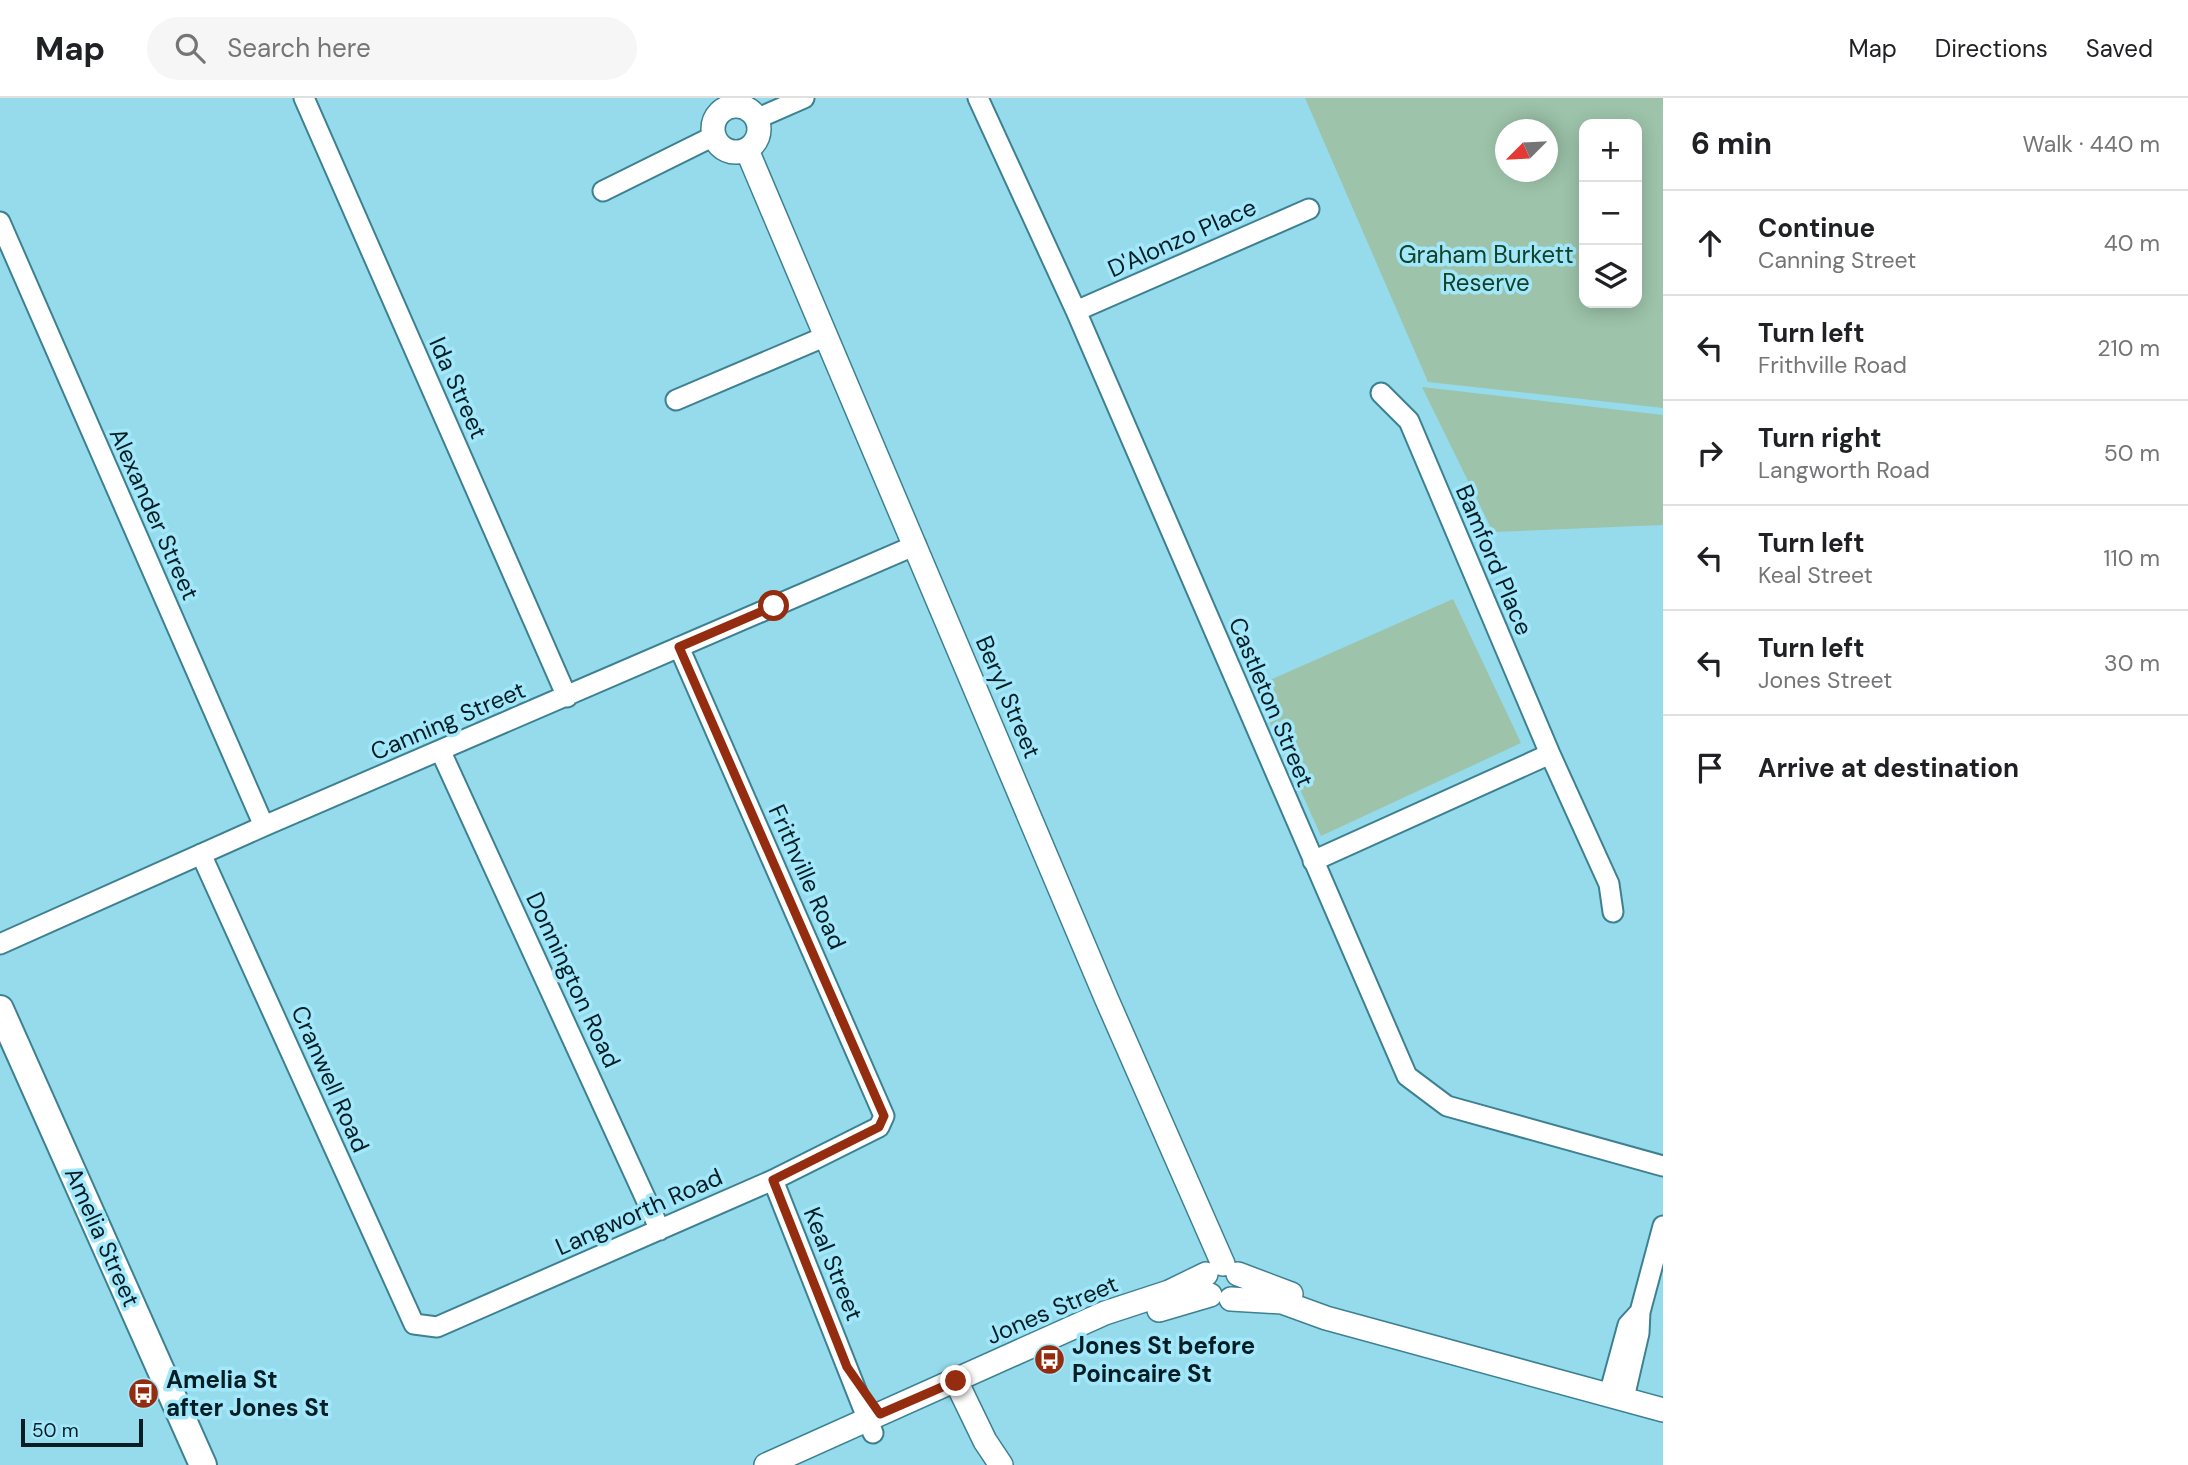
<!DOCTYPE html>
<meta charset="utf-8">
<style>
body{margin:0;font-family:"DM Sans",sans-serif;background:#f6f6f6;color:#202124}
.controls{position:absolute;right:21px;top:21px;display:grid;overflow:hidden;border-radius:14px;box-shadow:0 4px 18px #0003}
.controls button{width:63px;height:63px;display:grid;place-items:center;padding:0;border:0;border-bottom:2px solid #e0e0e0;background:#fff;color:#202124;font:35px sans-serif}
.compass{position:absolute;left:1495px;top:21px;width:63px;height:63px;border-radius:50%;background:#fff;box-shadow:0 4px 18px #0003;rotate:246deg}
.scale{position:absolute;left:21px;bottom:18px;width:122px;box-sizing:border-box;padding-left:7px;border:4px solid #021e24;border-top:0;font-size:19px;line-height:24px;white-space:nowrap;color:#021e24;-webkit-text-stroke:5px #a3e8fa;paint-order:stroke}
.stop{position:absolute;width:21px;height:21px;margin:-16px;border:5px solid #942d0f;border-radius:50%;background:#fff}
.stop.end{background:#942d0f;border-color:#fff;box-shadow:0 2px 7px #0008}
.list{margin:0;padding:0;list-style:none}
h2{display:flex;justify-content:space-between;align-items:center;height:91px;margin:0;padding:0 28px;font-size:30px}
h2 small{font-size:23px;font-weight:400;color:#757577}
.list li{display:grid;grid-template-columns:46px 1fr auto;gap:21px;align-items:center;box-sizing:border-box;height:105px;padding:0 28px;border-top:2px solid #e0e0e0}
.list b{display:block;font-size:26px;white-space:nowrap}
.list p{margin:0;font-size:23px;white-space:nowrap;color:#757577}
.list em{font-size:23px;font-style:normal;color:#757577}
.icon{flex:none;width:38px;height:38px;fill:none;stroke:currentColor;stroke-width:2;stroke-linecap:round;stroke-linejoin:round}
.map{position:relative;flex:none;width:1663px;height:1367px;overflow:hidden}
header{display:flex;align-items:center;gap:42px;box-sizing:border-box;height:98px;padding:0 35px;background:#fff;border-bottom:2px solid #e0e0e0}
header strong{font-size:33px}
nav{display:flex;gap:38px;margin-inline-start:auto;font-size:24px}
.search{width:490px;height:63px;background:#f6f6f6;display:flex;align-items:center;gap:18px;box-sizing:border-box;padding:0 24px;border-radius:38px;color:#757577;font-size:26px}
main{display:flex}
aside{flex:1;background:#fff}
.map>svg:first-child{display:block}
.green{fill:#9dc3aa;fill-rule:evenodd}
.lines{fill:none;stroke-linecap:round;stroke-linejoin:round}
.minor-casing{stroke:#3d8191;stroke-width:23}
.tertiary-casing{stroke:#3d8191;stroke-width:26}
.secondary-casing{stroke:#3d8191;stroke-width:30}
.minor{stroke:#fff;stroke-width:19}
.tertiary{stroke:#fff;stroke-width:23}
.secondary{stroke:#fff;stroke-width:26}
.route{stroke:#942d0f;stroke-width:9}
.labels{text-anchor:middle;stroke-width:7;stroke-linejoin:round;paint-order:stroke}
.street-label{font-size:24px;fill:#021e24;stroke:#a3e8fa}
.park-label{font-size:24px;fill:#134128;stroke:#a3e8fa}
.poi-label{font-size:24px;font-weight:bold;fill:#021e24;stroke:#a3e8fa;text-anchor:start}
</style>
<header>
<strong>Map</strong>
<div class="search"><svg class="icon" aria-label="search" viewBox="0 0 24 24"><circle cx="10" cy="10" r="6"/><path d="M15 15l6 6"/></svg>Search here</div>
<nav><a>Map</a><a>Directions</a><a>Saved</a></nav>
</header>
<main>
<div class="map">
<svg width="1663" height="1367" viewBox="0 0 1663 1367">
<rect width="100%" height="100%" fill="#96dbec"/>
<!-- green -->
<path class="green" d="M1305,0h358v310l-235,-26zM1584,26h53v179h-53zM1506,32h42v42h-42z
M1422,289l241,28v110l-170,7z
M1453,501l68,144 -200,93 -67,-149z"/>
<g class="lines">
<defs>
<path id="minor" d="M304,0l263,599
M978,0l98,213 331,765 40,30 216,60
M756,21l48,-21
M603,93l111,-55
M0,124l264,604
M1076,213l233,-102
M1381,295l28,28 141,333 59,130 4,28
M676,302l148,-63
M441,654l219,478
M201,756l213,470 23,3 336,-147 106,-53 5,-11 -205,-469
M1313,763l237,-107
M0,846l264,-118 652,-281
M773,1082l100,253
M1609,1297l19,-70 11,-12
M1624,1300l15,-65 1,-21 23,-86"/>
<path id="tertiary" d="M713 31a23 23 0 1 1 46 0a23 23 0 1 1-46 0Z
M747,52l360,850 116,264
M1238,1176l53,20
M1231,1201l51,3 44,16 337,92
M1159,1212l51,-15
M956,1283l29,60 16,24
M766,1367l339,-152 64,-21 37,-18"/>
<path id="secondary" d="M0,911l203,456"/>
</defs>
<!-- minor casing -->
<use href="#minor" class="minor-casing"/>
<!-- tertiary casing -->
<use href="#tertiary" class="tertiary-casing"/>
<!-- secondary casing -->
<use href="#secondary" class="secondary-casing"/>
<!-- minor -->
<use href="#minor" class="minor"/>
<!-- tertiary -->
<use href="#tertiary" class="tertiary"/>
<!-- secondary -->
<use href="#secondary" class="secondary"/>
</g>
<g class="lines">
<!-- route -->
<path class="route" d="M774,508l-95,41 205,469 -5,11 -106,53 74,187 33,47 76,-33"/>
</g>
<!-- icons -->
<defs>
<symbol id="bus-disc" viewBox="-11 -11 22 22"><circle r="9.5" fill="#942d0f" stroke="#a3e8fa"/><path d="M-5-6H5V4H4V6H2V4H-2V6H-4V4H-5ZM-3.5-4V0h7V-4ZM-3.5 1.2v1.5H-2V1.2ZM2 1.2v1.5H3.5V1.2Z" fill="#fff"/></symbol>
</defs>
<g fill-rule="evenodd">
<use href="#bus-disc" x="1032" y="1244" width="35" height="35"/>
<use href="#bus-disc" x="126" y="1278" width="35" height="35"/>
</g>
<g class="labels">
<!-- street labels -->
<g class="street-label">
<text transform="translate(1182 140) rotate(-24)" y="8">D'Alonzo Place</text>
<text transform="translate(458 290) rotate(66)" y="8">Ida Street</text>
<text transform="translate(154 416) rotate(66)" y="8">Alexander Street</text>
<text transform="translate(1494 462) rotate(67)" y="8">Bamford Place</text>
<text transform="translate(1008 599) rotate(67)" y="8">Beryl Street</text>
<text transform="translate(1271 604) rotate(67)" y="8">Castleton Street</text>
<text transform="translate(448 623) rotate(-23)" y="8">Canning Street</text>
<text transform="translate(807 779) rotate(66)" y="8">Frithville Road</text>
<text transform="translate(573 882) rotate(65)" y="8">Donnington Road</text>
<text transform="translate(330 981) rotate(66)" y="8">Cranwell Road</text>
<text transform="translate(639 1114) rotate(-24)" y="8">Langworth Road</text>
<text transform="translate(102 1139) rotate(66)" y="8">Amelia Street</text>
<text transform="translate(833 1166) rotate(68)" y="8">Keal Street</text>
<text transform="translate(1052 1212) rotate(-23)" y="8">Jones Street</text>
</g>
<!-- park labels -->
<g class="park-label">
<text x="1486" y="165">Graham Burkett<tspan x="1486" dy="28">Reserve</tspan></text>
</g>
<!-- poi labels -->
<g class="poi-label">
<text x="1072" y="1256">Jones St before<tspan x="1072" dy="28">Poincaire St</tspan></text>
<text x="166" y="1290">Amelia St<tspan x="166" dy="28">after Jones St</tspan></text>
</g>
</g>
</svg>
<div class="controls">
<button>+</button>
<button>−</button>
<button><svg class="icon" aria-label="layers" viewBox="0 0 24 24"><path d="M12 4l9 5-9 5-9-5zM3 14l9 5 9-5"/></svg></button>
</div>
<svg class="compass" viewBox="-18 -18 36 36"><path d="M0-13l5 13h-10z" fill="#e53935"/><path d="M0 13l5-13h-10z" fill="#757577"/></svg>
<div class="scale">50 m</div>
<div class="stop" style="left:774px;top:508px"></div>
<div class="stop end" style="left:956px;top:1283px"></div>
</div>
<aside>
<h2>6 min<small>Walk · 440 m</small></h2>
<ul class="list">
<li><svg class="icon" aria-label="ahead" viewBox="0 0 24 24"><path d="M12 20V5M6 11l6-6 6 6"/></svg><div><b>Continue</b><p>Canning Street</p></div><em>40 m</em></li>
<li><svg class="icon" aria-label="left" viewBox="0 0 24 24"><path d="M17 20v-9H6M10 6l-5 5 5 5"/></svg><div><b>Turn left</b><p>Frithville Road</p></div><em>210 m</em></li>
<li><svg class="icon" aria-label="right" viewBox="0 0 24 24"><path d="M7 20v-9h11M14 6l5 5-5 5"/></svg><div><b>Turn right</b><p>Langworth Road</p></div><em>50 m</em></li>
<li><svg class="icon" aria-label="left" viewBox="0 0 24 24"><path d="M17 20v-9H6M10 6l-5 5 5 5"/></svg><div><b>Turn left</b><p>Keal Street</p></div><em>110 m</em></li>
<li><svg class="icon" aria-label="left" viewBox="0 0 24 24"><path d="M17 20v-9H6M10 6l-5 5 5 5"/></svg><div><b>Turn left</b><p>Jones Street</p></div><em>30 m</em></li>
<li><svg class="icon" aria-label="arrive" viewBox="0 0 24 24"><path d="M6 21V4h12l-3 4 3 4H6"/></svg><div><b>Arrive at destination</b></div></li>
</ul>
</aside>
</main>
